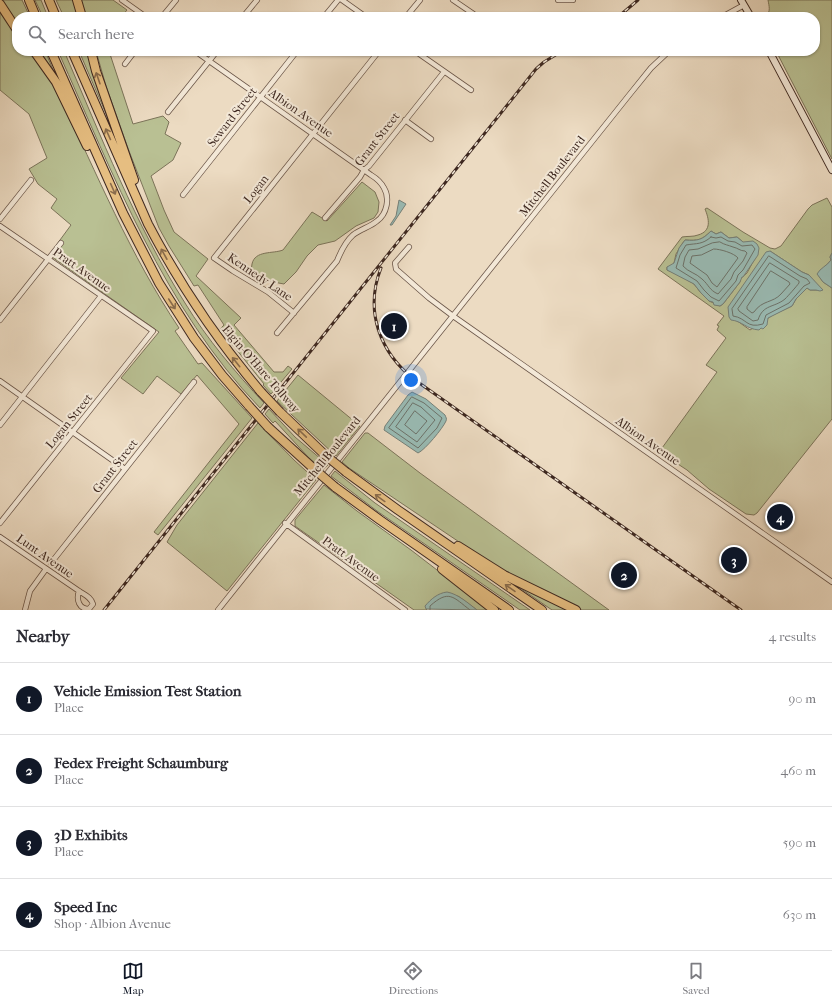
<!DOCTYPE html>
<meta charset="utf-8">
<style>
body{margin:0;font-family:"IM FELL French Canon",serif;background:#f7f7f7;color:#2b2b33}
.you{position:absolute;left:411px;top:380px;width:14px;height:14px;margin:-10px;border:3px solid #fff;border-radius:50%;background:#1a73e8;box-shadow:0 0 0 6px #1a73e833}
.badge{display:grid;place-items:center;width:26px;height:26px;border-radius:50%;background:#111827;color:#fff;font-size:13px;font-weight:700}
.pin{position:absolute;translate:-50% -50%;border:2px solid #fff;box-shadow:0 1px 4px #0006}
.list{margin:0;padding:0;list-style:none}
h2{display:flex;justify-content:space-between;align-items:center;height:52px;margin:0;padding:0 16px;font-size:17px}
h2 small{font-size:13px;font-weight:400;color:#7c7c81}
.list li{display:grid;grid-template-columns:26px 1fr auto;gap:12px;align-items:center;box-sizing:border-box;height:72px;padding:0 16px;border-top:1px solid #e1e1e2}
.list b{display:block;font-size:15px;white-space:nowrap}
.list p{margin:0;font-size:13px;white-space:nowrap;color:#7c7c81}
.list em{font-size:13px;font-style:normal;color:#7c7c81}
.icon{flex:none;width:22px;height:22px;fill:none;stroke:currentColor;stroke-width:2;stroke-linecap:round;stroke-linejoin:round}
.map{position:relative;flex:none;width:832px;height:610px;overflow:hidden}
.search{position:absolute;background:#fff;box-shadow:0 1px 3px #0004;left:12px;right:12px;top:12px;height:44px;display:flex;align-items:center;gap:10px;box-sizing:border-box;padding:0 14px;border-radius:16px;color:#7c7c81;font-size:15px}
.sheet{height:340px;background:#fff}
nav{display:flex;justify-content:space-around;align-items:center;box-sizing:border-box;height:56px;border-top:1px solid #e1e1e2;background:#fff;font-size:11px;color:#7c7c81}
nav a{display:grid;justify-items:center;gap:2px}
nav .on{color:#111827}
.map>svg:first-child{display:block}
.green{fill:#b9c093;stroke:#7c745a;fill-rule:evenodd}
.water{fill:#99bbb4;stroke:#758079}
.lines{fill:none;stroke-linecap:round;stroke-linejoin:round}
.shore{stroke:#6c726a;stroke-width:1}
.minor-casing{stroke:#6a5548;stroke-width:6}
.secondary-casing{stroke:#3e2820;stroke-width:8}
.motorway-casing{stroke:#3e2820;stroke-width:10}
.minor{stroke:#f3e8d7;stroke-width:4.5}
.secondary{stroke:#f3e8d7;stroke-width:6}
.motorway{stroke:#e6be81;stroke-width:8}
.rail-casing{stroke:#3e2820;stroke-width:3}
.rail{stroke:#f3e8d7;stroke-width:1.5;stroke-dasharray:4.5;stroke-linecap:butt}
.motorway-bridge-casing{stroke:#3e2820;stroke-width:10;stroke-linecap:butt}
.motorway-bridge{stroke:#e6be81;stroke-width:8}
.oneway{stroke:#8a6c4c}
.labels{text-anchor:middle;stroke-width:4;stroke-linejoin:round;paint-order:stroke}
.street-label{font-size:12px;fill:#3e2820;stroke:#f3e8d7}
</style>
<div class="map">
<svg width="832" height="610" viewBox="0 0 832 610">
<rect width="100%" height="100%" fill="#ecdbc2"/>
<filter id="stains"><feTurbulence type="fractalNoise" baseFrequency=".005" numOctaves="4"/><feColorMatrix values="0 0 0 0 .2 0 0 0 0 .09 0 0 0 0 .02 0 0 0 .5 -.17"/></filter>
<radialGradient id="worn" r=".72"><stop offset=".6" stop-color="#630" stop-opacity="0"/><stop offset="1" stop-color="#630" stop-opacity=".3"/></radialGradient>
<!-- green -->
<path class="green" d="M2,0h20l8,17h-13v7z
M35,0h6l7,17h-5z
M56,0h18l5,17h-15z
M81,0h32l14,10 -6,7h-36z
M768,0h64v159l-56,-108h39v-34h-49c5,-6 3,-11 2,-17z
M0,11l17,25v15h12l22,29 8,15c38,79 71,160 120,233l-4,3 23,33 4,-1 50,55 -94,117 -4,-3 85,-108 -42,-49 -16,19 -24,-18 -14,18 -22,-16 38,-46 -110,-77 22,-30 -20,-17 6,-9 -19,-15 -9,-15 18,-11 -18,-44 -29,-24z
M37,51h8l9,21 -1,1z
M58,51h6c37,85 71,173 121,252 22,36 50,69 79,100l-4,5c-96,-100 -146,-232 -202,-357z
M79,51h8l23,72z
M96,51h13l24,73 30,-8 6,6 -4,12 16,9 -8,17 -22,16 13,34 10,22 34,27 -12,17 45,42 -7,7 40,47h9l5,-6 4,3 -21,25 -8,-9 1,-1 -44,-55 4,-4 -26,-40 -4,1 -25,-40 -10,-18 -30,-77 -23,-65z
M362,182l13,10 4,10 -1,10 -4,6 -18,8 -21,15 -17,4 -11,11 -11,16 -12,12 -27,-5 -5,-2c0,-4 -1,-9 0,-13 3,-14 21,-10 31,-14l29,-38 15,9z
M827,198l5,9v46l-2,4 1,3 -5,6 -5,4 -2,6 4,6 9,6v131l-75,94 -3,2 -8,-1 -37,-25 -22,-19 -26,-17 1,-5 55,-76 -11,-7 20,-27 -9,-8 2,-4 -2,-1 7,-9 -66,-47 24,-32c5,-1 11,0 16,-2 14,-4 11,-16 7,-26l2,-1 36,24 27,16 5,1 6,-3 27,-37 4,-4zM711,231l5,3 5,-2 8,6 8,-1 6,5 12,16 -8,15 -7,6v3l-17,22 -3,2 -11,-5 -8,-8 -7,-9 -15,-9 -12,-5v-3l5,-1 2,-3 2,-9 6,-10 3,-4c13,1 17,0 26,-9zM770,251l32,21 7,3 8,15h-7l-3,-2 -11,11 -4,7 -19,9 -23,15 -14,-10z
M298,375l62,51 -24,30 -59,-55z
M269,409l26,28 33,28 -5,5 -14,-12 -34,-37 -2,2 -8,-9z
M258,423l36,37 22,20 -89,111 -60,-49 10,-17z
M365,433h3l52,40 189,137h-27l-71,-35 -19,-11 -143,-96 -7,-6z
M335,471l40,32 155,107h-10l-143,-99 -46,-35z
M324,485l33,26 54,39 78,60h-12l-19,-14 -32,13 1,1h-13l-119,-84v-6z
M520,586l49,24h-17l-32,-22z"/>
<!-- water -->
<path class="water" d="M399,200l7,4 -14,21h-2l6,-9z
M711,231l5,3 5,-2 8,6 8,-1 6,5 10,-1 4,3 2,4 -1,7 -15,22h-1l-2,5 -17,22 -3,2 -6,-1 -1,-3 -4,-1 -8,-8 -7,-9 -27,-14v-3l7,-4 5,-15 6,-8c13,1 17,0 26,-9z
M770,251l32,21 7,3 14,15 -3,1 -4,-1h-6l-3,-2 -11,11 -4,7 -24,12 -1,7 -4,4 -2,-1 -2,2c-13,-1 -17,-9 -28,-10l-2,-3 -1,-10 38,-55z
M832,253v35l-9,-6 -6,-8c3,-6 10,-8 14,-14l-1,-3z
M412,392l14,7 19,16c1,3 2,3 1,6 -3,7 -21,29 -28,32l-34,-23 1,-4 23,-31z
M447,592c11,2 21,11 30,18l-51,-1 -1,-3c6,-7 13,-13 22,-14z"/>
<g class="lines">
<!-- shore -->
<path class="shore" d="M711,237l5,1 5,-1 7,4 7,1 7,4 10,-1 3,4 -12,21 -5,5 -2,6 -17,20 -8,-4 -7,-7 -7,-9 -21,-13 4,-13 6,-10c11,-2 16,0 25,-8z
M720,242c5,3 8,3 13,5 5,1 7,4 12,4l2,2 -4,8 -9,11 -3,7 -13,15c-9,-4 -9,-9 -16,-15 -6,-6 -14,-7 -19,-13l2,-9 4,-7 9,-1 14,-6z
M714,249c6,0 20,4 24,9l-21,29 -5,-4 -5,-8 -17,-12 2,-7 9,-1z
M769,256l31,20 7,3 3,4 -6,3 -15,17 -23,12 -3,9c-17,5 -16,-6 -30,-8l-1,-7z
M770,263l29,18v2c-3,4 -11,13 -14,16 -11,9 -22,5 -27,21l-5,1 -14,-10 -1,-2z
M771,271l18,11 1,2c-3,3 -6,7 -9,10 -8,9 -19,6 -27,18l-2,1 -5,-4v-2z
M412,397l12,6 18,15 -5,10 -19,20 -29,-20z
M413,403l8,4 14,13 -18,22 -21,-15z
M415,411l12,10 -11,13 -11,-9z
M430,610v-4c19,-17 23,-9 40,4"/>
<defs>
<path id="minor" d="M122,0l24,17
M342,0l24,17
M453,0l25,17
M558,0h15
M162,17l14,-17
M243,17l14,-17
M324,17l14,-17
M406,17l14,-17
M722,17l22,-12
M195,51l176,124c5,3 10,7 13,13 6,10 3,26 -7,33 -7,6 -16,8 -24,14 -8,7 -12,16 -16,26l-60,72
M415,51l56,39
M125,64l10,-13
M168,112l49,-61
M405,120l26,19
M183,195l114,-144
M325,218l35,-41 4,-7 5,-4 75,-94
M0,219l31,-39
M0,226l153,105 -153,192
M409,247l-14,16 1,6 33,29 24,18 379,266
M294,313l-26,-21 -35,-21 -19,-13 165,-207
M0,320l61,-77
M0,381l125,88
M0,425l101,-129
M285,523l120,87
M0,537l79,54c6,4 12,6 14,13l-4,5c-10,0 -13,-9 -10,-18
M51,563l143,-181
M25,610l5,-19 16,-22
M218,610l412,-516 21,-26 18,-17"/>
<path id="secondary" d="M741,0l10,17
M769,51l63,119"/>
<path id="motorway" d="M29,0l7,17
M49,0l7,17
M77,0l5,17
M0,4l17,26
M34,51l22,31 31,64
M51,51l72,162 36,70 35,55 28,37 27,31
M72,51l76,173c32,61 69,116 113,168
M91,51l5,20 38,109
M280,412l44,42
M268,427l45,41
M346,472l52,38 144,100
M335,487l45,33 129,90
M458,546l46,29 72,35
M442,569l52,41"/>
</defs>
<!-- minor casing -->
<use href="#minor" class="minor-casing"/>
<!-- secondary casing -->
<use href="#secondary" class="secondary-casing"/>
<!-- motorway casing -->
<use href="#motorway" class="motorway-casing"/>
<!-- minor -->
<use href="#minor" class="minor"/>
<!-- secondary -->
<use href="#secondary" class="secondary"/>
<!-- motorway -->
<use href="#motorway" class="motorway"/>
<defs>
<path id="rail" d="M618,17l20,-17
M381,268c-17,43 -1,85 34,112l326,230
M104,610l432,-541 8,-7 18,-11"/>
</defs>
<!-- rail casing -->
<use href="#rail" class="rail-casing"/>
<!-- rail -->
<use href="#rail" class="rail"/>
<defs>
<path id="motorway-bridge" d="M261,392l19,20
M249,406l19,21
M324,454l22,18
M313,468l22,19"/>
</defs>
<!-- motorway-bridge casing -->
<use href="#motorway-bridge" class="motorway-bridge-casing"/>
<!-- motorway-bridge -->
<use href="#motorway-bridge" class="motorway-bridge"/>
</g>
<!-- one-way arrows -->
<defs><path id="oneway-shaft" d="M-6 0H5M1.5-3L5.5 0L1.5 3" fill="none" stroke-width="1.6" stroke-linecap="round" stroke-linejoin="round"/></defs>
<g class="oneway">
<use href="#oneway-shaft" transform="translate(98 78) rotate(-109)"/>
<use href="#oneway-shaft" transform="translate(108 134) rotate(-114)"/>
<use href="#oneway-shaft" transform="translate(113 189) rotate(66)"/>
<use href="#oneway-shaft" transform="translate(164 254) rotate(-119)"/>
<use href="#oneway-shaft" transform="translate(172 304) rotate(57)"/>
<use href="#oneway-shaft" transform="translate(236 362) rotate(-129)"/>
<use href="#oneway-shaft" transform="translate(302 433) rotate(-136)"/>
<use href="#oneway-shaft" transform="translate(380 498) rotate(-144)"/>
<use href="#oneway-shaft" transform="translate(510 588) rotate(-145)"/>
</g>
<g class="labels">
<!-- street labels -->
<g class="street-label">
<text transform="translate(301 113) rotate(35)" y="4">Albion Avenue</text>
<text transform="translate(232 117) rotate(-52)" y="4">Seward Street</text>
<text transform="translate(377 139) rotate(-52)" y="4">Grant Street</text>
<text transform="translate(552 176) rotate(-52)" y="4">Mitchell Boulevard</text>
<text transform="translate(256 189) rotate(-52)" y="4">Logan</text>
<text transform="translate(82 270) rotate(35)" y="4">Pratt Avenue</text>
<text transform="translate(260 277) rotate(34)" y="4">Kennedy Lane</text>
<text transform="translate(261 369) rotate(49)" y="4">Elgin-O'Hare Tollway</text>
<text transform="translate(69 421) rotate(-51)" y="4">Logan Street</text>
<text transform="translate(648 441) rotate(35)" y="4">Albion Avenue</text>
<text transform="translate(327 456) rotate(-51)" y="4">Mitchell Boulevard</text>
<text transform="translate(115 466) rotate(-52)" y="4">Grant Street</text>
<text transform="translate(45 556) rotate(35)" y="4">Lunt Avenue</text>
<text transform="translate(351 559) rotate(36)" y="4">Pratt Avenue</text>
</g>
</g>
<rect width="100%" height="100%" filter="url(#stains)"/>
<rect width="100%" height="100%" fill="url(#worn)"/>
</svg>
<div class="you"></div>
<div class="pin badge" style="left:394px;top:326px">1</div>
<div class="pin badge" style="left:624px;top:575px">2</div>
<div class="pin badge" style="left:734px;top:560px">3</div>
<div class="pin badge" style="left:780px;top:517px">4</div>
<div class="search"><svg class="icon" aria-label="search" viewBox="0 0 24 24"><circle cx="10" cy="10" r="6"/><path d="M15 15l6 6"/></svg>Search here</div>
</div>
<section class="sheet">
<h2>Nearby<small>4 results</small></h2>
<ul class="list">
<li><span class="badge">1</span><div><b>Vehicle Emission Test Station</b><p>Place</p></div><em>90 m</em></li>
<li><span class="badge">2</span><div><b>Fedex Freight Schaumburg</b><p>Place</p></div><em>460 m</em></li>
<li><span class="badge">3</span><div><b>3D Exhibits</b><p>Place</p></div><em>590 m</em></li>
<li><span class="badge">4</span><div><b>Speed Inc</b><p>Shop · Albion Avenue</p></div><em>630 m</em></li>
</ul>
</section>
<nav>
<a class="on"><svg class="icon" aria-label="map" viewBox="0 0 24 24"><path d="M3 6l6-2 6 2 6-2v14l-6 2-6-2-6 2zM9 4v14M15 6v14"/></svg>Map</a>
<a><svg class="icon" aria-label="directions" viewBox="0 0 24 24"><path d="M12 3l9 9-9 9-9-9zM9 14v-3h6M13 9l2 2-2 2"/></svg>Directions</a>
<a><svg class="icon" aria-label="saved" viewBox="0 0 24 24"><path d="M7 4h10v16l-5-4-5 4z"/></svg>Saved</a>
</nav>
